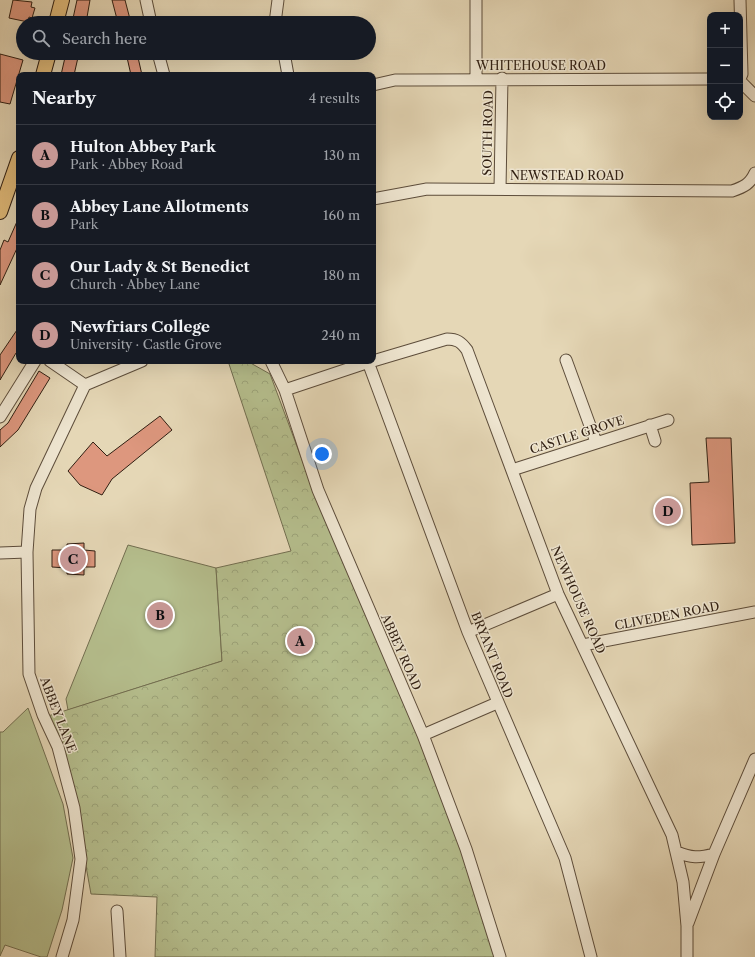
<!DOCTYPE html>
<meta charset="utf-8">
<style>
body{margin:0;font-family:"Libre Caslon Text",serif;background:#20242c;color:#f1f3f6}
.controls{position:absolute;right:12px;top:12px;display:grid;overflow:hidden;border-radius:8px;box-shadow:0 4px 16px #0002}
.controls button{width:36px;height:36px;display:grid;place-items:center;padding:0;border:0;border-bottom:1px solid #363941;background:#171b24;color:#f1f3f6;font:20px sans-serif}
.you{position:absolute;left:322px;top:454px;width:14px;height:14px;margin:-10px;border:3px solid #fff;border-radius:50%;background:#1a73e8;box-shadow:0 0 0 6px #1a73e833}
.badge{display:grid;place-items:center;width:26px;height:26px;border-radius:50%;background:#c59692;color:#111;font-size:13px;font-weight:700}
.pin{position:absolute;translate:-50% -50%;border:2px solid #fff;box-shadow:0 1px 4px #0006}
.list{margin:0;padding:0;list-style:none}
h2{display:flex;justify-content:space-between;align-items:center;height:52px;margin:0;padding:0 16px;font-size:17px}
h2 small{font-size:13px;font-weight:400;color:#9ea1a6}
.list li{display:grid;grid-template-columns:26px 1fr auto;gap:12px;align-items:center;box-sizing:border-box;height:60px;padding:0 16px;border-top:1px solid #363941}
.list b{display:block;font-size:15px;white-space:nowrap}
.list p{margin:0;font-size:13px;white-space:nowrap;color:#9ea1a6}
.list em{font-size:13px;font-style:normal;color:#9ea1a6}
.icon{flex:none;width:22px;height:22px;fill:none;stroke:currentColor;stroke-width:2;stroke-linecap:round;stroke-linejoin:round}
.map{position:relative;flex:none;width:755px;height:957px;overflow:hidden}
.search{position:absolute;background:#171b24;box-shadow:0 4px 16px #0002;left:16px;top:16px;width:360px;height:44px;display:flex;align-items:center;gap:10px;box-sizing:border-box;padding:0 14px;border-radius:22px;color:#9ea1a6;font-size:15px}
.panel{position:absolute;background:#171b24;box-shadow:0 4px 16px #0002;left:16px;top:72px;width:360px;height:292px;border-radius:8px}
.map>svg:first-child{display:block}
.green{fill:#b5be8d;stroke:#726e50}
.park{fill:url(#park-crowns);stroke:#726e50}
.building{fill:#dd977e;stroke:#301f12}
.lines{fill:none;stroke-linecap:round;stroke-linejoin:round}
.minor-casing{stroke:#5d4d3b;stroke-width:13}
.major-casing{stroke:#301f12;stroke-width:16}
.minor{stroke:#eee5d0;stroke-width:11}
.major{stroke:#e2bc7b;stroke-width:14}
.labels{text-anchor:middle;stroke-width:3;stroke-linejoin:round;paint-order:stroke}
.street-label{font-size:12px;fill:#301f12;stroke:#eee5d0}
</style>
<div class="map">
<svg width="755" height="957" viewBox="0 0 755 957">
<defs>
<pattern id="park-crowns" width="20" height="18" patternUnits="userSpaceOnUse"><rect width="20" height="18" fill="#b5be8d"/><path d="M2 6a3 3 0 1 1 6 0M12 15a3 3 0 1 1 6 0" fill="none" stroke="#9ca379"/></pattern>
</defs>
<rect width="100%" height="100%" fill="#e5d7b6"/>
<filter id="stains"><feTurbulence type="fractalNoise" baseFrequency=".005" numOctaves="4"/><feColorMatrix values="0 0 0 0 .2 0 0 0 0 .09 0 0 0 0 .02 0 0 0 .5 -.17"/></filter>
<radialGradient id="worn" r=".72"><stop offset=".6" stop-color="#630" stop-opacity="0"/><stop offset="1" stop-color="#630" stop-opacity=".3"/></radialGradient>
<!-- green -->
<path class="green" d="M128,545l88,23 6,93 -154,49 -2,-11z
M28,708l35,96 10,54 -11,52 -15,47h-6l-36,-12 -5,11v-224h3z"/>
<!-- park -->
<path class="park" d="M228,361h19l23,13 44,118 106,244 42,113 34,108h-341l2,-60 -66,-3 -26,-144 -17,-34 174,-55 -6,-93 75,-17z"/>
<!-- building -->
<path class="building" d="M13,0l19,2 -1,5 4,1 -3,10 -3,-1 -1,5 -19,-4z
M77,0h13l-4,23h-14z
M112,0h13l6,23h-13z
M66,53h13l-5,22h-13z
M126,53h11l5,22h-11z
M0,54l23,6 -13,44 -10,-2z
M19,217v27l-19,41v-35l4,-10 4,2z
M19,327v28l-3,-2 -16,27v-25z
M39,371l11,7 -32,52 -18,17v-17l8,-7z
M160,416l12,14 -60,49 -10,16 -22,-10 -12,-14 25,-29 14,14z
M706,438h25l4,105 -43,2 -2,-62 19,-1z
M84,543v7l11,1v16h-11v8l-17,-1v-6l-15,-1v-17h15v-6z"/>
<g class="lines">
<defs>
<path id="minor" d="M146,0l5,23
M476,0v78
M740,0l2,74 -2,5
M275,23l3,-23
M158,53l6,22
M284,53l4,22
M740,81l15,15
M373,85l22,-5h14l301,-1
M500,189l2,-111
M373,199l54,-10 305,2c12,-4 18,-7 23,-18
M566,360l30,82
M50,361l35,24
M271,361l14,29 33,100 105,245 43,114 34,108
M373,361l74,-22c10,0 14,3 20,11l91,244 114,241 11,47 4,44v31
M368,362l100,270 97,226 26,99
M285,390l87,-29
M0,417l35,-56
M650,425l5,16
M512,470l156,-50
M0,553l27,-1
M468,632l90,-38
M583,645l172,-33
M423,735l74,-32
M677,852c14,6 22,6 37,2
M117,911l3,46
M688,923l26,-69 41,-95
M62,957l11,-37 8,-61 -7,-51 -16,-61 -15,-32 -14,-41 -2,-122 3,-43 6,-21 49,-103 57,-24"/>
<path id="major" d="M56,23l6,-23
M43,75l6,-22
M0,212l19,-54"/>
</defs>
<!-- minor casing -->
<use href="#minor" class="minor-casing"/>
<!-- major casing -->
<use href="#major" class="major-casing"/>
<!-- minor -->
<use href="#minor" class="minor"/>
<!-- major -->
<use href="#major" class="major"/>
</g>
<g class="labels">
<!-- street labels -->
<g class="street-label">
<text x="541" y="70">WHITEHOUSE ROAD</text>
<text transform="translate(488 133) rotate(-89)" y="4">SOUTH ROAD</text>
<text x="567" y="180">NEWSTEAD ROAD</text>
<text transform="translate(577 435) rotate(-18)" y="4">CASTLE GROVE</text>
<text transform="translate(578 600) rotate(66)" y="4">NEWHOUSE ROAD</text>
<text transform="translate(667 616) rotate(-11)" y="4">CLIVEDEN ROAD</text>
<text transform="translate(401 652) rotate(66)" y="4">ABBEY ROAD</text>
<text transform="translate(492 655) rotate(68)" y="4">BRYANT ROAD</text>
<text transform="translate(58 715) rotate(69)" y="4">ABBEY LANE</text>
</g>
</g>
<rect width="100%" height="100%" filter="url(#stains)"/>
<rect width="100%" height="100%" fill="url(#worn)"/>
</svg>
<div class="controls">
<button>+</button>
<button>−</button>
<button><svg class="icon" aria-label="locate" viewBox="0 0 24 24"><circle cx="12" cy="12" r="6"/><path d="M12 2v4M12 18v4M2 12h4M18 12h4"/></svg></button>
</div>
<div class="you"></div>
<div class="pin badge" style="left:300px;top:641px">A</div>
<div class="pin badge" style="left:160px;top:615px">B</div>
<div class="pin badge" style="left:73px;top:559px">C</div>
<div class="pin badge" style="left:668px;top:511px">D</div>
<div class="search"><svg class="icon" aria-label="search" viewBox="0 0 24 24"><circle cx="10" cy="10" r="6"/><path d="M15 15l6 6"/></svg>Search here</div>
<section class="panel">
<h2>Nearby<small>4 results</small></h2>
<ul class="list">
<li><span class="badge">A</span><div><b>Hulton Abbey Park</b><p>Park · Abbey Road</p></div><em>130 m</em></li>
<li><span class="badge">B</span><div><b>Abbey Lane Allotments</b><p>Park</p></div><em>160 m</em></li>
<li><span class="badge">C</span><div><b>Our Lady &amp; St Benedict</b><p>Church · Abbey Lane</p></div><em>180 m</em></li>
<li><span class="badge">D</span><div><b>Newfriars College</b><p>University · Castle Grove</p></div><em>240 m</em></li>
</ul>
</section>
</div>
